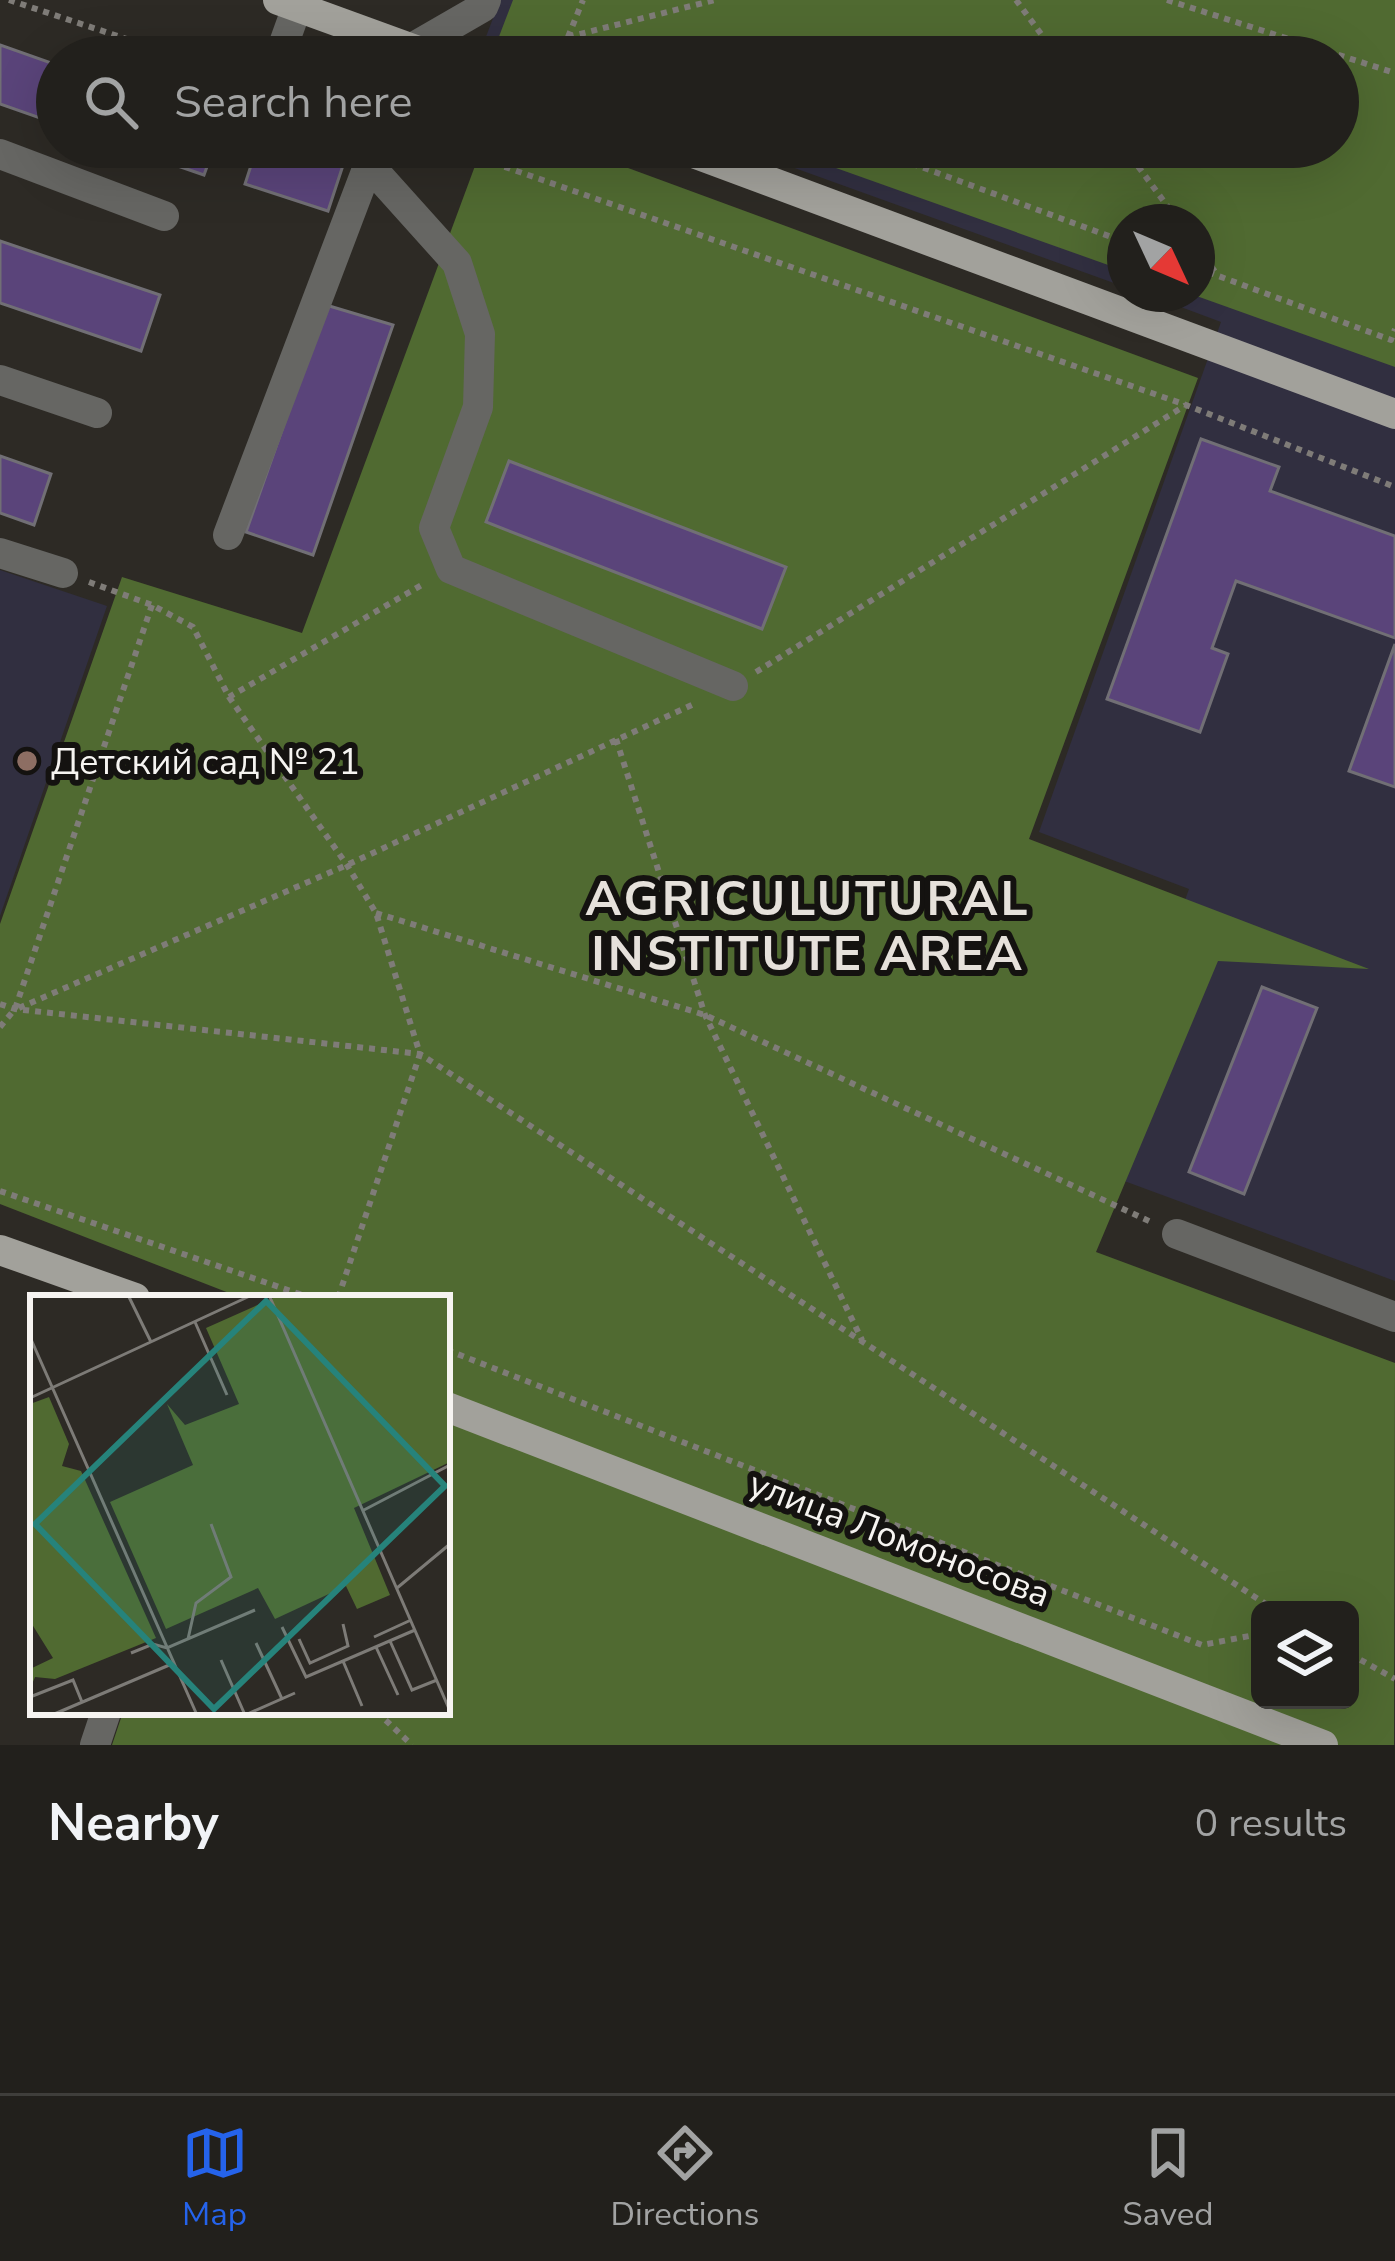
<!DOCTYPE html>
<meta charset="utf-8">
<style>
body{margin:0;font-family:"Nunito Sans",sans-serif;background:#2a2825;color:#f1f3f6}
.controls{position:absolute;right:36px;bottom:36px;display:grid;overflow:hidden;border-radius:18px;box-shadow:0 12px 48px #0002}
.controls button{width:108px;height:108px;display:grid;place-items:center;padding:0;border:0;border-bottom:3px solid #3f3e3b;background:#22201c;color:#f1f3f6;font:60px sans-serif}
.compass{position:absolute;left:1107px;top:204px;width:108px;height:108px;border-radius:50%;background:#22201c;box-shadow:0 12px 48px #0002;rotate:134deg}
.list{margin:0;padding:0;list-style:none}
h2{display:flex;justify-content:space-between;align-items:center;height:156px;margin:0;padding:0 48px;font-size:51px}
h2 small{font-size:39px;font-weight:400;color:#a2a3a3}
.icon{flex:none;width:66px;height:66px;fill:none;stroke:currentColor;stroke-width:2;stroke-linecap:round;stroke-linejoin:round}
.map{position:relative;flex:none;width:1395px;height:1745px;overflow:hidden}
.search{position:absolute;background:#22201c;box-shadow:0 12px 48px #0002;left:36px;right:36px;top:36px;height:132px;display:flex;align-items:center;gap:30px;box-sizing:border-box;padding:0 42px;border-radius:66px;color:#a2a3a3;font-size:45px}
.sheet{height:348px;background:#22201c}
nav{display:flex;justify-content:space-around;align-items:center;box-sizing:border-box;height:168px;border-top:3px solid #3f3e3b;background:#22201c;font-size:33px;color:#a2a3a3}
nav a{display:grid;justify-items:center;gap:6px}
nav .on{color:#2563eb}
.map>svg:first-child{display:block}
.education{fill:#312f40}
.forest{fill:#506a31;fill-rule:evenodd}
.building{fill:#5a447a;stroke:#716f75;stroke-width:3}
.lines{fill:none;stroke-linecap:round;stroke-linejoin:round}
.path{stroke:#7f7c78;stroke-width:6;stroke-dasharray:6 6;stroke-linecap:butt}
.minor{stroke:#666663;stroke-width:30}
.major{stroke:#a2a19b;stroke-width:30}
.education-dot{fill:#8d6e63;stroke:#141210;stroke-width:4.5}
.labels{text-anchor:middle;stroke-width:12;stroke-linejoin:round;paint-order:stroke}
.poi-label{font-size:36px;fill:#f6f4f1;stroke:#141210;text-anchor:start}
.street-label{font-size:36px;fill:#f6f4f1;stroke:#141210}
.district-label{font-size:48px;font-weight:bold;letter-spacing:3px;fill:#e6e1db;stroke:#141210}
.inset-road{fill:none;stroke:#7d7b77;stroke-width:3}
.view{fill:#26837b;fill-opacity:0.15;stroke:#26837b;stroke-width:6}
.inset-edge{fill:none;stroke:#f6f4f1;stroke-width:6}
</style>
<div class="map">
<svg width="1395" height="1745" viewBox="0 0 1395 1745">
<rect width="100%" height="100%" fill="#2d2a25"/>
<!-- education -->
<path class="education" d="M500,0h895v1281l-306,-113 100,-279 -150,-57 182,-510 -75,-28h51v-72h-72v65l-389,-140h602v-90h-853l-6,-2z
M0,570l107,36 -107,310z"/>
<!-- forest -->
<path class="forest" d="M513,0h882v367l-204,-73h6v-72h-72v49l-348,-124h561v-90h-814l-29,-10z
M482,147h89l627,231 -169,461 340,130 -151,-8 -122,291 299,111 -1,382h-1282l11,-33h324v-414h-205l-242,-94v-280l122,-347 180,56zM1260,1610h90v90h-90z"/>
<!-- building -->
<path class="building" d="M0,45l57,20v59l-57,-20z
M123,147h91l-10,28z
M257,147h92l-21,64 -83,-27z
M0,241l160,54 -19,56 -141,-48z
M326,305l67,20 -80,230 -67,-23z
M1201,439l78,28 -9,24 125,45v102l-159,-57 -24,67 16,6 -28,78 -93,-33z
M0,456l51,18 -17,51 -34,-12z
M509,461l277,106 -24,62 -276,-107z
M1395,644v143l-46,-16z
M1262,987l55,21 -73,186 -55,-22z"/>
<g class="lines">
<!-- path -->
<path class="path" d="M9,0l172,57
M1016,0l42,57
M1167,0l228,73
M568,37l147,-37
M568,37l15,-37
M571,38l52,19
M476,44l36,13
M448,147l738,258 209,82
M867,147l258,95
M1124,147l55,75
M1197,247l19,26
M1197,268l194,72 4,-11
M89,582l63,23 41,22 36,70 196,-114
M756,672l430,-267
M229,697l118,168 29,48 44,141 -82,244
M616,739l89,276 157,325
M376,913l329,102 446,207
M0,1004l15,5 405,45 855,556
M19,1008l328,-143 349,-162
M0,1027l15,-18 137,-404
M0,1191l311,107
M447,1350l755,295 58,-11
M1350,1654l45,25
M377,1712l35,33"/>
<!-- minor -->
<path class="minor" d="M279,57l18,-50
M408,57l4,-9 71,-41 3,-7
M0,154l164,62
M369,165l88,98 23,71 -2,73 -44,121 17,41 282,117
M0,380l97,33
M228,535l145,-382
M0,553l63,20
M1177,1234l218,83
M95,1745l11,-33"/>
<!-- major -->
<path class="major" d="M278,0l157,57
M677,147l718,267
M0,1250l135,48
M447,1407l876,338"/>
</g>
<!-- markers -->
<circle class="education-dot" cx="27" cy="761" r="12"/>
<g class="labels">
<!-- poi labels -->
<g class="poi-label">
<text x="51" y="774">Детский сад № 21</text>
</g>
<!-- street labels -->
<g class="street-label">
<text transform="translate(900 1538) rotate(21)" y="13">улица Ломоносова</text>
</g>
<!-- district labels -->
<g class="district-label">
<text x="808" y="915">AGRICULUTURAL<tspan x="808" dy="55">INSTITUTE AREA</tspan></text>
</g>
</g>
<!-- overview -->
<g transform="translate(30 1295)">
<rect width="420" height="420" fill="#2d2a25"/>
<path d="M250,0h170v167l-96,46 36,87 -33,14 -11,-23 -71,33 -17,-31 -92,41 -56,-127 83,-37 -26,-61 18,21 54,-21 -33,-76zM19,102l20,47 -7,22 19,5 75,167 -101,41 -20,-2 -5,12v-20l23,-11 -23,-37v-217z" fill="#506a31"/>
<path class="inset-road" d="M98,0l23,47M239,0l181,416M165,27l32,73M0,42l167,378M0,103l222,-103M332,216l88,-46M367,293l53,-44M252,332l24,50 109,-47M344,342l37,-17M158,344l8,-36 35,-26 -20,-53M269,344l11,24 38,-17 -5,-22M360,346l22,49 25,-10M226,348l26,56M346,352l22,48M101,358l22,-9 14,4 88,-38M191,365l24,55M313,366l19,45M0,402l43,-17 9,22M22,420l122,-52M215,420l50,-22"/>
<path class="view" d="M236,6l179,185 -231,223 -179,-185z"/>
<rect width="420" height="420" class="inset-edge"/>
</g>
</svg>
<div class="controls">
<button><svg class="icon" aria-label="layers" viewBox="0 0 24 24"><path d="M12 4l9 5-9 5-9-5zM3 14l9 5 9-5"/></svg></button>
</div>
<svg class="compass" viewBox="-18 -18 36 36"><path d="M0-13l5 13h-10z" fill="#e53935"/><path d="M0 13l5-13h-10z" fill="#a2a3a3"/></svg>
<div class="search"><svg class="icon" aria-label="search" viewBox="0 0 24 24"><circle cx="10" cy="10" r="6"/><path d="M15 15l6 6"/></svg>Search here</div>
</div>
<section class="sheet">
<h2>Nearby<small>0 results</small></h2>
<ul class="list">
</ul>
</section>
<nav>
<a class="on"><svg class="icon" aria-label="map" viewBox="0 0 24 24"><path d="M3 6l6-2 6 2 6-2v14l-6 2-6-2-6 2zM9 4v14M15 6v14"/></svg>Map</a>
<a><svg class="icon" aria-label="directions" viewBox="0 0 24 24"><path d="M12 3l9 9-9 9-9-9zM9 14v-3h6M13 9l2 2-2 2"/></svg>Directions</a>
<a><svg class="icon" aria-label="saved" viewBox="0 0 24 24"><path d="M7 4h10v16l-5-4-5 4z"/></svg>Saved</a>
</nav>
